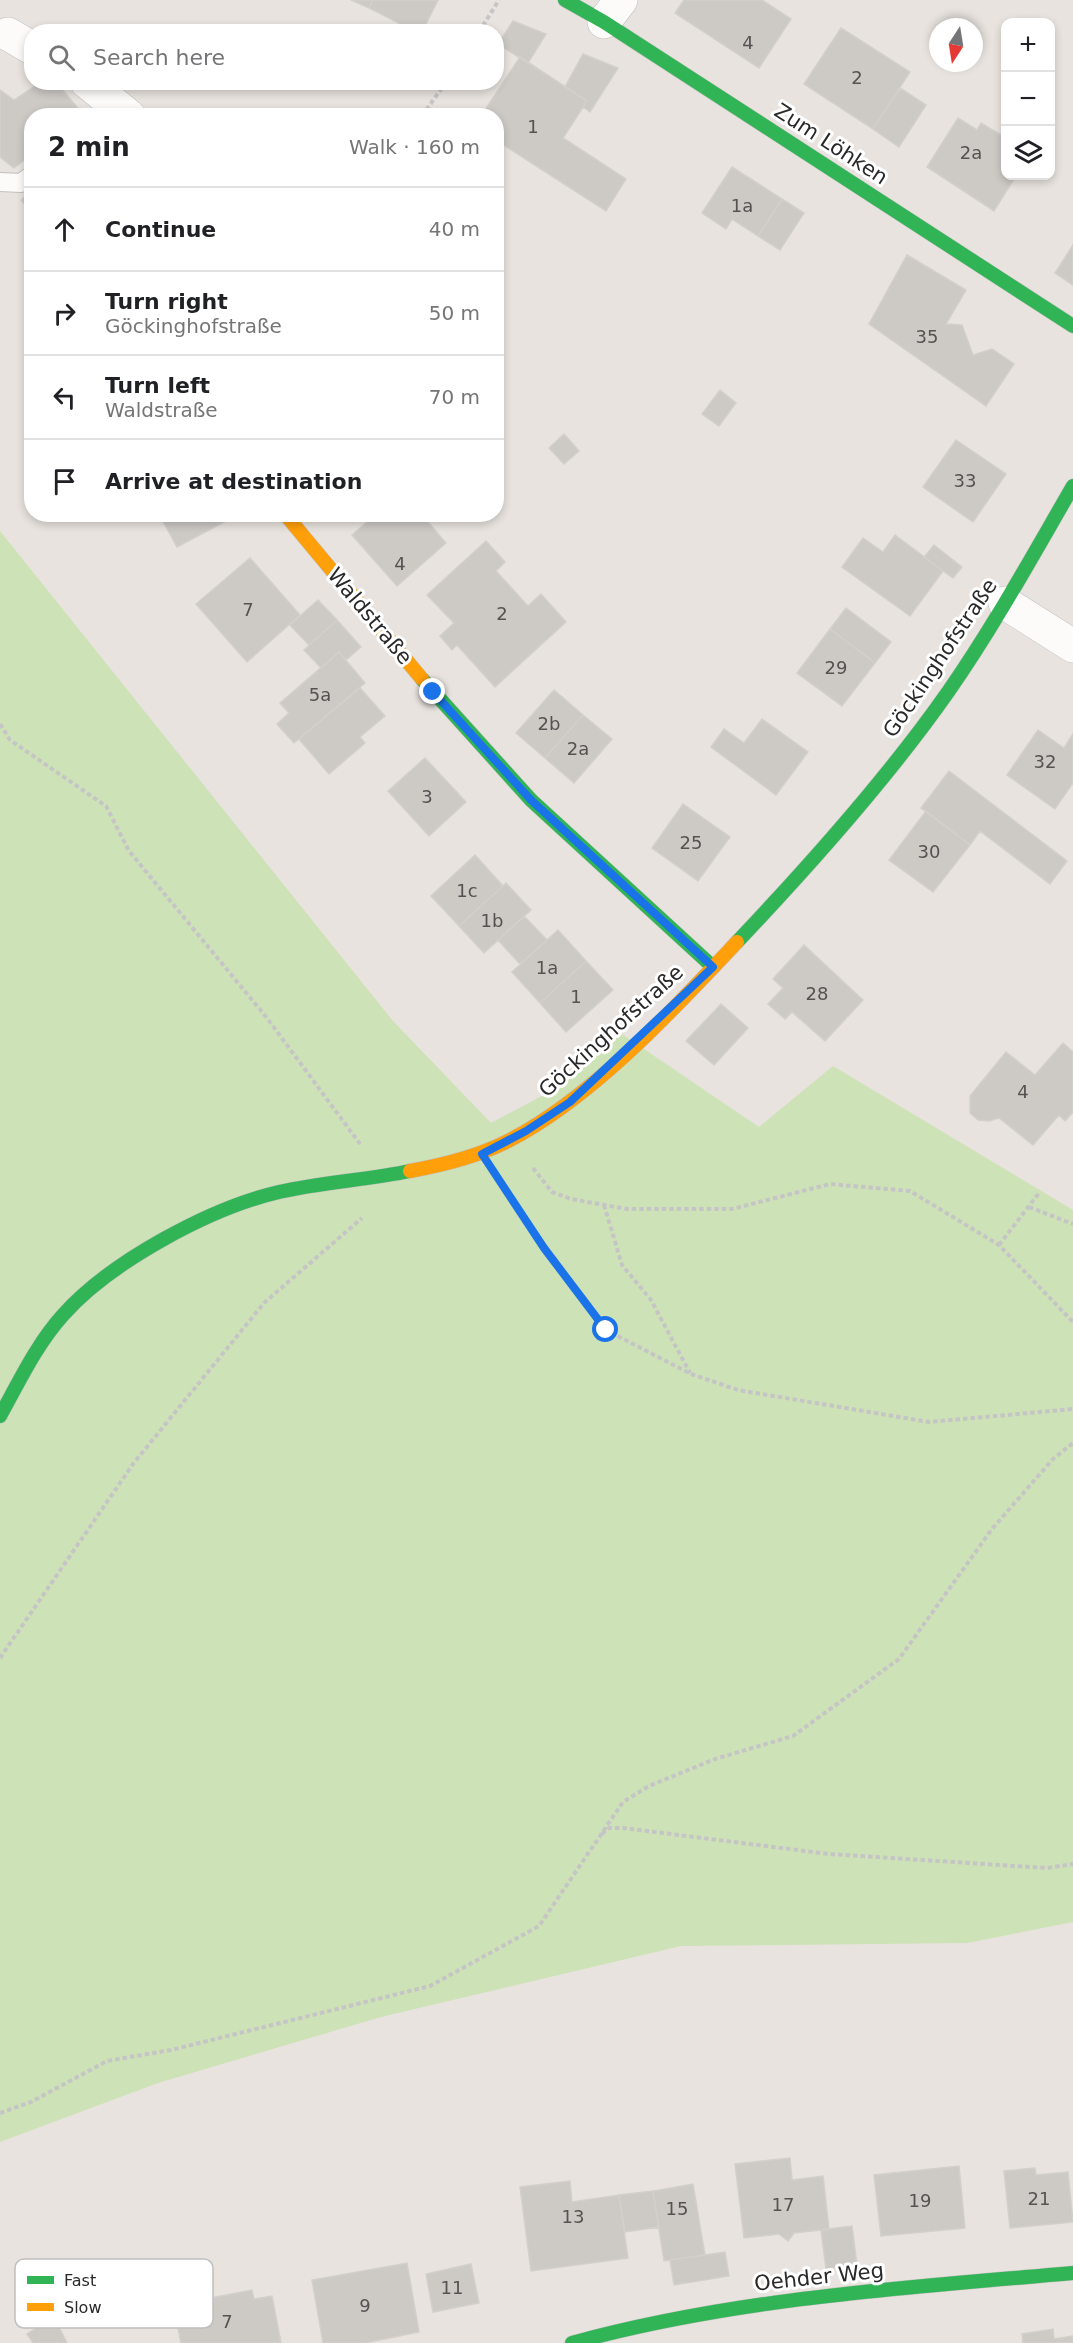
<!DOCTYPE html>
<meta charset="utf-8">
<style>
body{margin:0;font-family:"DejaVu Sans",sans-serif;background:#f6f6f6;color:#202124}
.controls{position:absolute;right:18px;top:18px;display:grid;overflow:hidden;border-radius:12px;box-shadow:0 3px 9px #0003}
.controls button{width:54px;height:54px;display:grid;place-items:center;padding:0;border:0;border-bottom:2px solid #e0e0e0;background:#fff;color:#202124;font:30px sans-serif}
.compass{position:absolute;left:929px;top:18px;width:54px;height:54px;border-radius:50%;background:#fff;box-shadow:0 3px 9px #0003;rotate:192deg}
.stop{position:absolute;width:18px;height:18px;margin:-14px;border:4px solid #1a73e8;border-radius:50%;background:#fff}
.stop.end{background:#1a73e8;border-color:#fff;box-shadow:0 2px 6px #0008}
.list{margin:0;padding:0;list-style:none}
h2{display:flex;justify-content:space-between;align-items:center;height:78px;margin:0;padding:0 24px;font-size:26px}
h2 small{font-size:20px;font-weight:400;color:#757577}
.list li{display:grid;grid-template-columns:39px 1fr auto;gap:18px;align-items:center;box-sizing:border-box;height:84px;padding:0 24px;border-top:2px solid #e0e0e0}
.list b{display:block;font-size:22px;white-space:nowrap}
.list p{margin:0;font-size:20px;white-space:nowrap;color:#757577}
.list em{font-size:20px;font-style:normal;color:#757577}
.icon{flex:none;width:33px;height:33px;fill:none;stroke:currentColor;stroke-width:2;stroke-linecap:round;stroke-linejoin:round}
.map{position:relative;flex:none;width:1073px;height:2343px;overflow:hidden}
.search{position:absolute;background:#fff;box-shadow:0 3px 9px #0003;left:24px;top:24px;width:480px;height:66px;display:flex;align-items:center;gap:15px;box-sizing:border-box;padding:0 21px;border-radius:24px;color:#757577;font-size:22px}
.panel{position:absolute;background:#fff;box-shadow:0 3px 9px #0003;left:24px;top:108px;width:480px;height:414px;border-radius:24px}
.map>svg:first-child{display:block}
.green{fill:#cee2b7}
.building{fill:#cdc9c5;stroke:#d3cfcb;stroke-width:1.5}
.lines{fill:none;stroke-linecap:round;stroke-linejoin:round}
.lane-casing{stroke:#c1c0c0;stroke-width:20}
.street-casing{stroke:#c1c0c0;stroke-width:34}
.fast-casing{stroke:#c1c0c0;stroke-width:15}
.slow-casing{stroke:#c1c0c0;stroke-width:15}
.path{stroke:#c6c5c5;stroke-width:4;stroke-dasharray:4.5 3;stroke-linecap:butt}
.lane{stroke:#fcfbfa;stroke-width:18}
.street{stroke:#fcfbfa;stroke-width:33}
.fast{stroke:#30b455;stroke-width:14}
.slow{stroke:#ff9f0a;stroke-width:14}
.route{stroke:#1a73e8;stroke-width:8}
.labels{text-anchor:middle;stroke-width:6;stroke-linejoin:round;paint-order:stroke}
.number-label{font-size:18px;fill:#545352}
.street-label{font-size:21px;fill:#292929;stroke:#fff}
.key{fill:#fff;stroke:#bfbfbf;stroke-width:1.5}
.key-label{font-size:16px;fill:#292929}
</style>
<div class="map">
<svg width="1073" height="2343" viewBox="0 0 1073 2343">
<rect width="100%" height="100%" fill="#e8e3de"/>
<!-- green -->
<path class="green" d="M0,531l393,490 98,102 73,-39 55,-52 140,95 74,-61 240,144v712l-106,21 -286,3 -300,71 -223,66 -158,59z"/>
<!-- building -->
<path class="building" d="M351,0h22l-4,8z
M373,0h65l-16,32h-6l-47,-24z
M684,0h78l29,19 -32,49 -84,-55z
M513,21l33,13 -18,29 -30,-19z
M841,28l69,44 -37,57 -69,-45z
M583,54l35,14 -28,44 -7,-5 4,-6 -22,-14z
M520,57l67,44 -24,37 63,41 -20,32 -110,-71v-24h-15z
M41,82h15l26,31 -50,3v38l-18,14 -14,-11v-67l14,10z
M900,88l26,17 -27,42 -26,-18z
M958,118l19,12 4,-7 25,15v38h10l-22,35 -67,-44z
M732,167l50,32 -24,37 -26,-17 -6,10 -24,-16z
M32,191v21l-11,-12z
M782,199l22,14 -24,37 -22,-14z
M1073,245v40l-18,-12z
M907,255l59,35 -20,34 16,1 11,30 19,-6 22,15 -28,42 -117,-82z
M720,390l16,13 -17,23 -17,-12z
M564,434l15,17 -15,13 -15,-16z
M956,440l50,34 -33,48 -50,-35z
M159,514h65l4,6 -51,27z
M376,514h45l25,29 -49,43 -45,-51z
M895,535l48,36 -33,45 -68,-49 21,-29 20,14z
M486,541l19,21 -9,9 32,35 13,-12 25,28 -71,65 -38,-42 -5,5 -12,-14 14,-13 -27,-28z
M934,545l28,22 -9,11 -29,-21z
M250,558l50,57 -53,47 -51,-58z
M318,600l19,20 -28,25 -19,-20z
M846,608l45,34 -16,21 -45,-34z
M337,620l24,27 -15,13 -7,-8 -18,16 -17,-18z
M830,629l45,34 -33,43 -45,-33z
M339,652l26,31 -71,60 -17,-19 12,-11 -9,-10z
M360,688l25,28 -25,21 5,6 -36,31 -30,-35z
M554,690l29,25 -38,43 -29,-25z
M583,715l29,24 -38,44 -29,-25z
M762,719l46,33 -32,43 -65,-48 13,-18 20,14z
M1038,730l26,18 9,-14v49l-18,26 -48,-34z
M425,758l41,44 -37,34 -41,-45z
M949,771l118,90 -17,23 -70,-53 -10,14 -49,-37z
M683,804l47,33 -32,44 -46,-33z
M926,811l44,34 -37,47 -44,-32z
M475,855l28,31 -44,40 -28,-30z
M506,883l25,27 -47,43 -25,-27z
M524,916l23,24 -27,24 -22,-24z
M558,930l28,31 -46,42 -28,-31z
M804,945l59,55 -38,41 -33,-29 -7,7 -17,-15 15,-16 -10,-9z
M586,961l27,29 -47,42 -26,-29z
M721,1004l27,24 -34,37 -28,-24z
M1063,1043l10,9v60l-8,9 -6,-6 -26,30 -34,-27 -10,3 -11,-1 -8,-7v-17l36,-44 29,23z
M790,2158l2,22 31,-4 6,53 -35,4 -6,8 -9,-7 -35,4 -9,-74z
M959,2166l6,62 -84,8 -7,-61z
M1035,2168l1,7 32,-3 5,50 -63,6 -6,-57z
M570,2181l2,21 47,-7 9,63 -97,13 -11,-84z
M693,2184l12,71 -41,6 -11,-70z
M653,2191l6,36 -34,5 -6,-37z
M852,2226l5,39 -31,4 -5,-39z
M725,2252l4,24 -55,9 -4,-25z
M407,2263l12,69 -54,11h-42l-11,-63z
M471,2264l8,39 -46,9 -7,-38z
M192,2285l3,16 57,-11 2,9 18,-3 9,47h-100l-11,-54z
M54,2317l13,26h-34l-6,-9z
M1053,2329l1,10 19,-3v7h-50l-1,-9z"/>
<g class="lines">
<defs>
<path id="lane" d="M0,182l21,1 11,-8"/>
<path id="street" d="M604,22l17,-22
M8,34l24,14
M87,82l42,34
M1005,603l68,43"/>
<path id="fast" d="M565,0l39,22 469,304
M422,679l109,121 182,167
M737,942c73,-77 150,-163 211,-250 46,-66 85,-137 125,-206
M0,1416c19,-34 36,-71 63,-101 47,-53 147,-107 216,-123 43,-10 88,-12 131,-21
M572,2343c164,-45 332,-55 501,-70"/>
<path id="slow" d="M285,514l137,165
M410,1171c33,-6 66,-14 96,-29 84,-42 167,-132 231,-200"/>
</defs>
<!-- lane casing -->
<use href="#lane" class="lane-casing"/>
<!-- street casing -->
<use href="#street" class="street-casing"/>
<!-- fast casing -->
<use href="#fast" class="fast-casing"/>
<!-- slow casing -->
<use href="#slow" class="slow-casing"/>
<!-- path -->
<path class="path" d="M479,32l20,-32
M422,116l24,-34
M0,724l10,16 96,66 23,45 138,167 93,126
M533,1168l19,24 19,7 56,10h105l98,-25 80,7 89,54 74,77
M499,1183l45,65 62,82 85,44 47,16 191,32 144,-13
M604,1205l18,60 29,35 39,73
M1029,1207l44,17
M999,1245l40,-52
M0,1658l133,-194 131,-161 98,-85
M602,1834l7,-6h14l206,26 218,14 26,-4
M0,2113l31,-11 76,-41 64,-11 259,-64 109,-60 84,-124 26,-16 66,-27 78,-23 106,-77 93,-130 61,-70 20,-16"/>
<!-- lane -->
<use href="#lane" class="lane"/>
<!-- street -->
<use href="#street" class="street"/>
<!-- fast -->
<use href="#fast" class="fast"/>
<!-- slow -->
<use href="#slow" class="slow"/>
</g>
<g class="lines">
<!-- route -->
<path class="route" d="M433,692l98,108 182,167 -143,135 -44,29 -44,23 62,94 62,82"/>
</g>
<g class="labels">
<!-- number labels -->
<g class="number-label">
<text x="748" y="49">4</text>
<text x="857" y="84">2</text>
<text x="533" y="133">1</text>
<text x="971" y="159">2a</text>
<text x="742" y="212">1a</text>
<text x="927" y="343">35</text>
<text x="965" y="487">33</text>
<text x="400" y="570">4</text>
<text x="248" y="616">7</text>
<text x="502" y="620">2</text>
<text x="836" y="674">29</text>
<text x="320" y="701">5a</text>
<text x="549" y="730">2b</text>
<text x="578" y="755">2a</text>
<text x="1045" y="768">32</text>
<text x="427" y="803">3</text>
<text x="691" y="849">25</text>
<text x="929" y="858">30</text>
<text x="467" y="897">1c</text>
<text x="492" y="927">1b</text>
<text x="547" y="974">1a</text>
<text x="817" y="1000">28</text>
<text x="576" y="1003">1</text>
<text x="1023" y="1098">4</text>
<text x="1039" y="2205">21</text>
<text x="920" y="2207">19</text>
<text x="783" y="2211">17</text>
<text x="677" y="2215">15</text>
<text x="573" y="2223">13</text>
<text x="452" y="2294">11</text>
<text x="365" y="2312">9</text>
<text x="227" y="2328">7</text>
</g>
<!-- street labels -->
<g class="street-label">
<text transform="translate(831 144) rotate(33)" y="7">Zum Löhken</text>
<text transform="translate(370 616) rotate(50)" y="7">Waldstraße</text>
<text transform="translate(940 658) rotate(-56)" y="7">Göckinghofstraße</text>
<text transform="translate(611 1031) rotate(-42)" y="7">Göckinghofstraße</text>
<text transform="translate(819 2277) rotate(-6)" y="7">Oehder Weg</text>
</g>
</g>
<!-- legend -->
<rect x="15" y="2259" width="198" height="69" rx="9" class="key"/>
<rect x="27" y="2276" width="27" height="8" fill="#30b455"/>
<rect x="27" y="2303" width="27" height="8" fill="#ff9f0a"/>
<g class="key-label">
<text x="64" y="2286">Fast</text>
<text x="64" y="2313">Slow</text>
</g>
</svg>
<div class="controls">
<button>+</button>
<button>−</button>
<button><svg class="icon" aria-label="layers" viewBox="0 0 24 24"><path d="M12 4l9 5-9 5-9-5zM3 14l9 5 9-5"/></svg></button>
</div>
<svg class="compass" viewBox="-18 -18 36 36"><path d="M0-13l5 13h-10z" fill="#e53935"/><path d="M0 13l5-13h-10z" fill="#757577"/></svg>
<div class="stop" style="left:606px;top:1330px"></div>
<div class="stop end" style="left:433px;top:692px"></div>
<div class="search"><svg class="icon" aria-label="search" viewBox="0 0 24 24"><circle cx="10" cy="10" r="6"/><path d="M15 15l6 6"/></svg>Search here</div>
<section class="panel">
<h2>2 min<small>Walk · 160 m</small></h2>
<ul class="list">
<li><svg class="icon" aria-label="ahead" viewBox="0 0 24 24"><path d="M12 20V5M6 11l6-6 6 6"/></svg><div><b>Continue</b></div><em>40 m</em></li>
<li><svg class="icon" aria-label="right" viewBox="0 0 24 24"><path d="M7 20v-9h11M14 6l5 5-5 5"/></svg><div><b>Turn right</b><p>Göckinghofstraße</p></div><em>50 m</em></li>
<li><svg class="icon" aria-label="left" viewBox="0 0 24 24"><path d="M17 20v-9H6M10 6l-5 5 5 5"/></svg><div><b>Turn left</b><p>Waldstraße</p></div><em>70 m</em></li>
<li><svg class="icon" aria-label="arrive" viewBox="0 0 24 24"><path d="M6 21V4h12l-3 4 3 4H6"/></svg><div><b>Arrive at destination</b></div></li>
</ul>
</section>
</div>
